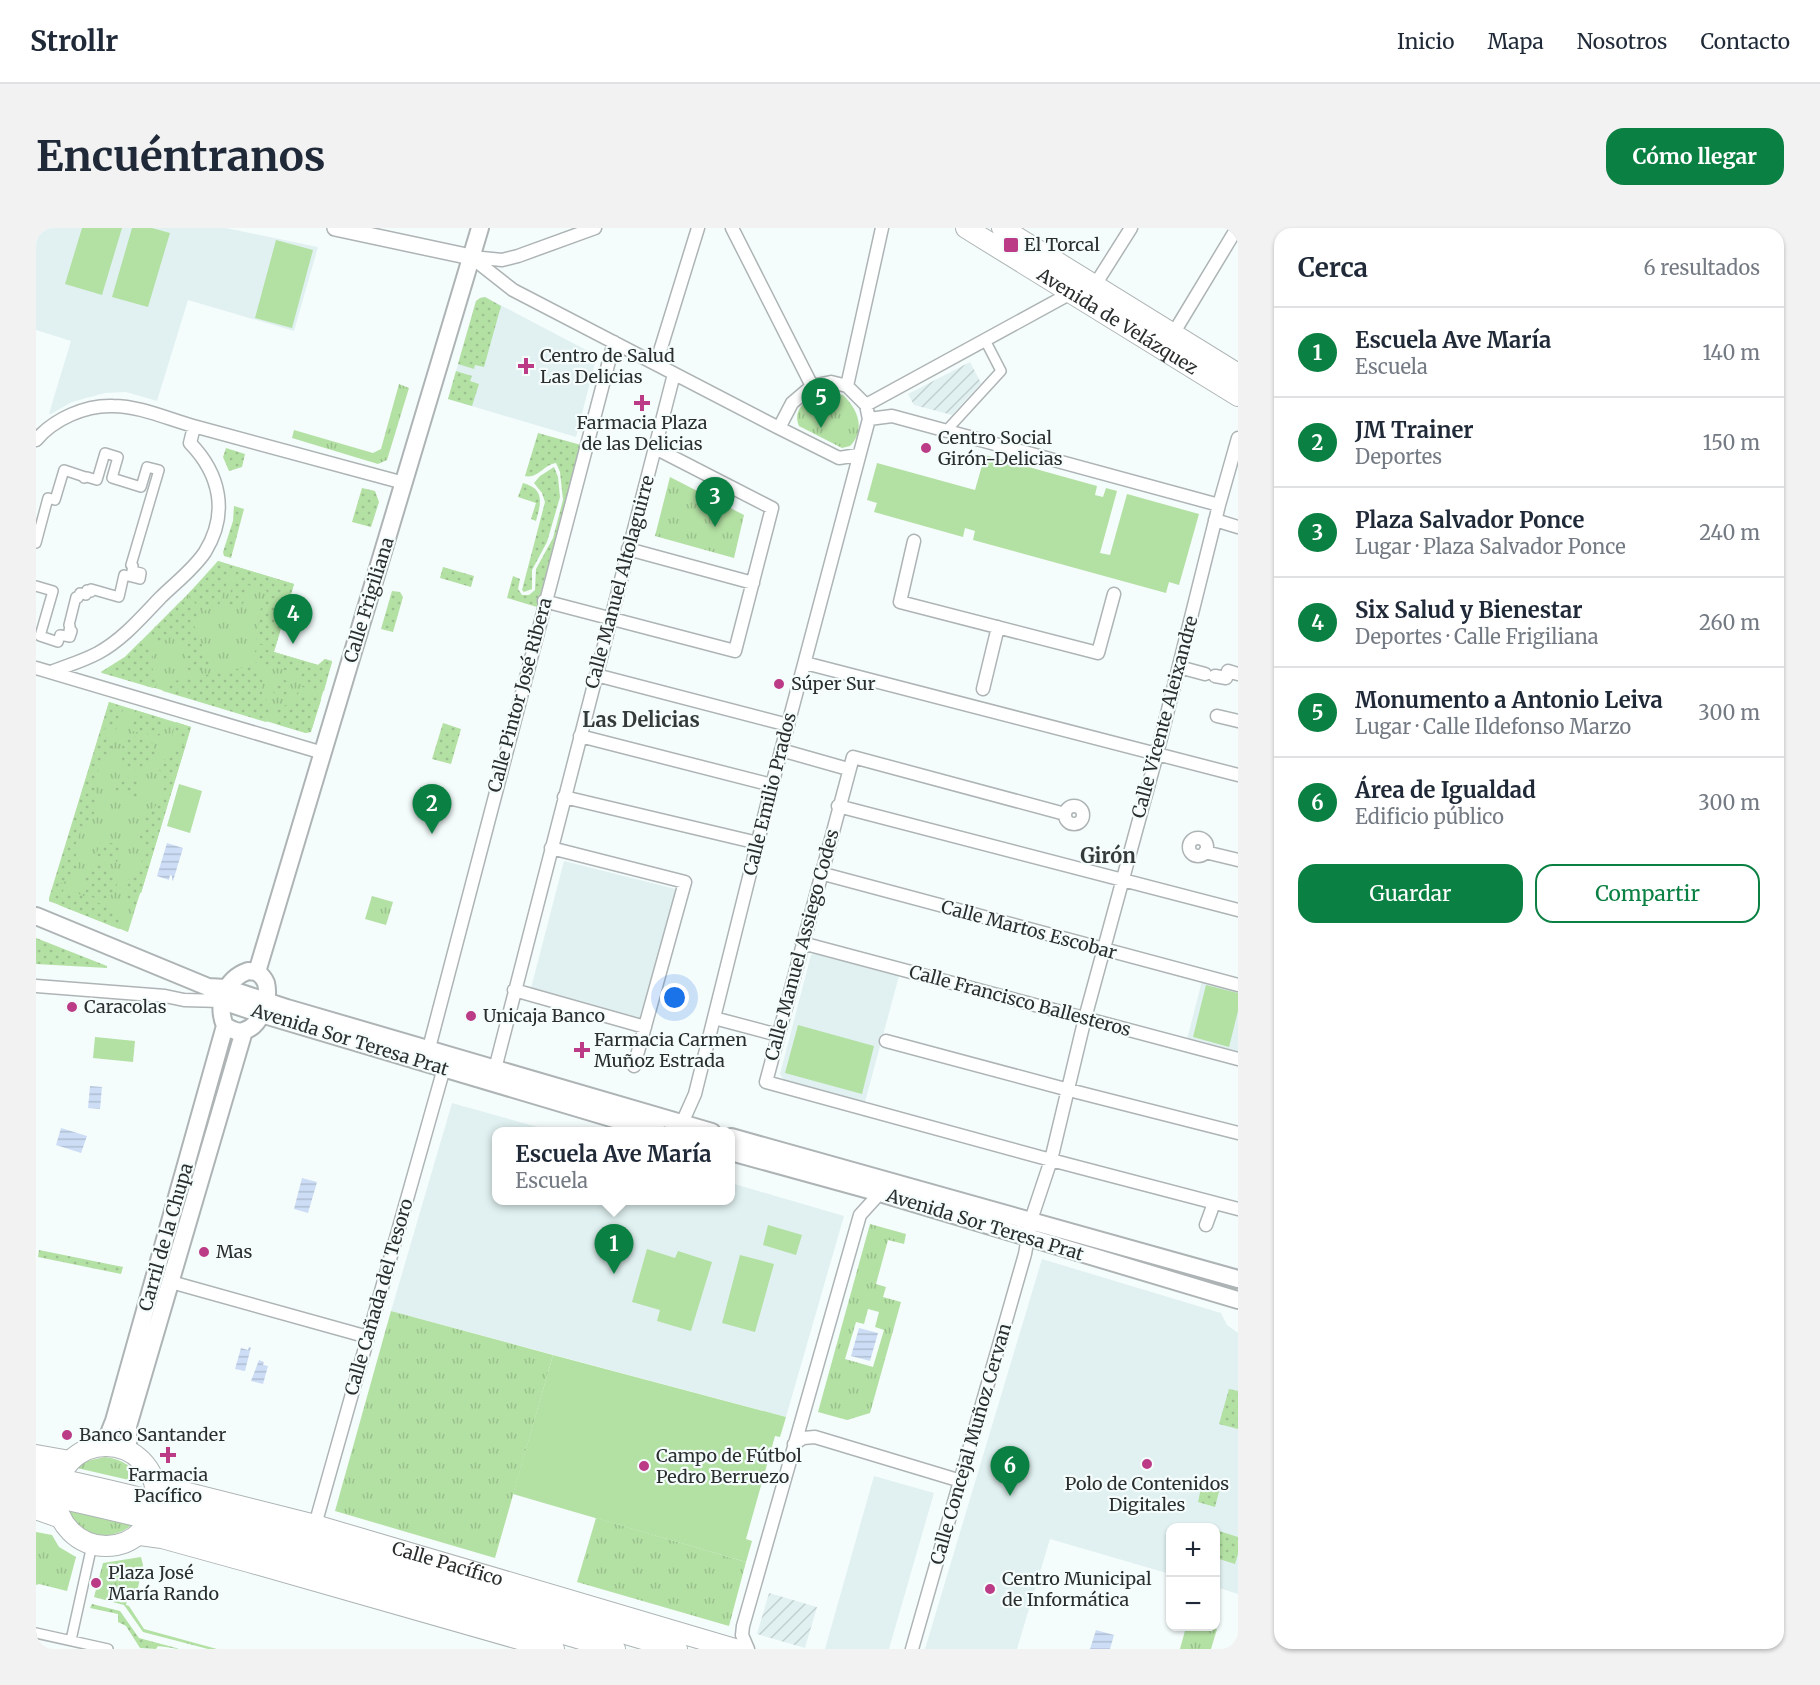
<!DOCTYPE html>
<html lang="es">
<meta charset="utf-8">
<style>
body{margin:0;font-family:Merriweather,serif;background:#f2f2f3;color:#1f2937}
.controls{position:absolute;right:18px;bottom:18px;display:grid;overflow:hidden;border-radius:12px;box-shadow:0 2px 4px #0004}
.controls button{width:54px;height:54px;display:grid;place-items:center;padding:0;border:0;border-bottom:2px solid #e0e1e3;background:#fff;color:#1f2937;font:30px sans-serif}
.you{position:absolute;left:639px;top:770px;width:21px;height:21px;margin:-15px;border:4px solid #fff;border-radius:50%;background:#1a73e8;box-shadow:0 0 0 9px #1a73e833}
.badge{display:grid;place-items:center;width:39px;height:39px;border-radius:50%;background:#0b8043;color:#fff;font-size:20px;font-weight:700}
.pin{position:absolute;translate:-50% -50px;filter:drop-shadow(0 2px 3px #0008)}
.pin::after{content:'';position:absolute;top:32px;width:21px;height:18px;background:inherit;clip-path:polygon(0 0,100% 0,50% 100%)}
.popup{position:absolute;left:456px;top:899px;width:243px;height:78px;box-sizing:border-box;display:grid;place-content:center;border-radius:12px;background:#fff;filter:drop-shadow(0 2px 4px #0005);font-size:20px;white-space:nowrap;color:#747a83}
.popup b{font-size:22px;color:#1f2937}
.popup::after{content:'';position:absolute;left:50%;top:100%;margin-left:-12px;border:12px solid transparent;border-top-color:#fff}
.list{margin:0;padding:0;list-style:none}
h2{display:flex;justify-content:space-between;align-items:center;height:78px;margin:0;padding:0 24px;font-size:26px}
h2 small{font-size:20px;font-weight:400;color:#747a83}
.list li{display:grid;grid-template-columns:39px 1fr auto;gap:18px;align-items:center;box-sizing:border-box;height:90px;padding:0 24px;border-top:2px solid #e0e1e3}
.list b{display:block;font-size:22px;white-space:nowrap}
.list p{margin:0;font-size:20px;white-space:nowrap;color:#747a83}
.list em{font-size:20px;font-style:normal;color:#747a83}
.actions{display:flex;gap:12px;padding:18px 24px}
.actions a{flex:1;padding:14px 0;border:2px solid #0b8043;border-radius:18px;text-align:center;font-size:21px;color:#0b8043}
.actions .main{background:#0b8043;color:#fff}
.map{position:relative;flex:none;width:1202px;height:1421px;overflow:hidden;border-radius:18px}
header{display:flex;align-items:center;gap:36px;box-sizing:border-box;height:84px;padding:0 30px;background:#fff;border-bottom:2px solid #e0e1e3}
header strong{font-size:28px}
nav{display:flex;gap:33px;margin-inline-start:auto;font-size:21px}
.intro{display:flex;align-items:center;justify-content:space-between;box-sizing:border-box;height:144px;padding:0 36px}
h1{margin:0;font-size:42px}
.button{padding:15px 27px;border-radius:18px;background:#0b8043;color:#fff;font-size:21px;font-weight:700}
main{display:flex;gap:36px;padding:0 36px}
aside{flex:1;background:#fff;border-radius:18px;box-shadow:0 2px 4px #0004}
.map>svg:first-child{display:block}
.built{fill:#e1f1f1}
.industrial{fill:url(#industrial-furrows)}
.grass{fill:url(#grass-tufts);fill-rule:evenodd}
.garden{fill:url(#garden-dots)}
.pitch{fill:#b3e0a3}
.water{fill:url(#water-rules)}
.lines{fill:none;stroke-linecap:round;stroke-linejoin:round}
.pedestrian-casing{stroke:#aeb4b5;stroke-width:12}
.minor-casing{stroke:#aeb4b5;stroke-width:15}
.tertiary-casing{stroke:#aeb4b5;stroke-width:18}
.secondary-casing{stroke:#aeb4b5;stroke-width:20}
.primary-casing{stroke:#aeb4b5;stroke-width:22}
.pedestrian{stroke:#fff;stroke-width:9}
.minor{stroke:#fff;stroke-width:12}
.tertiary{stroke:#fff;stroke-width:15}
.secondary{stroke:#fff;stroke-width:16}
.primary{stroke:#fff;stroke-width:20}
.poi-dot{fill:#bb3b87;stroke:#f5fcfc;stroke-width:2}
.labels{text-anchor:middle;stroke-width:4.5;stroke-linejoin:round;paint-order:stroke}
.poi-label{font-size:18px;fill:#2b2e2e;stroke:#f5fcfc;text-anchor:start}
.street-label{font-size:18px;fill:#2b2e2e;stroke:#f5fcfc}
.neighbourhood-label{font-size:20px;font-weight:bold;fill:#343a3a;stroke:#f5fcfc}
</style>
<header>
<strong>Strollr</strong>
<nav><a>Inicio</a><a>Mapa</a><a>Nosotros</a><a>Contacto</a></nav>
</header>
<div class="intro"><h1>Encuéntranos</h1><a class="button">Cómo llegar</a></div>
<main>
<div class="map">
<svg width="1202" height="1421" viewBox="0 0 1202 1421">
<defs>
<pattern id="industrial-furrows" width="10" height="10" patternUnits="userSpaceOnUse" patternTransform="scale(1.5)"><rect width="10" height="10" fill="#e1f1f1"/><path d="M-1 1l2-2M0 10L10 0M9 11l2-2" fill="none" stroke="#c1cfcf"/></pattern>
<pattern id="grass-tufts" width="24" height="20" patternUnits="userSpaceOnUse" patternTransform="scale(1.5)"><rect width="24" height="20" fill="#b3e0a3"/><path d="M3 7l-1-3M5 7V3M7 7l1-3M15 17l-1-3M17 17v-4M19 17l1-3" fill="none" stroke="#9ac08d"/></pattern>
<pattern id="garden-dots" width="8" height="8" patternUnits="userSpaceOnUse" patternTransform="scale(1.5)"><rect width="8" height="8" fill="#b3e0a3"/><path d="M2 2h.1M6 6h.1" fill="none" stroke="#9ac08d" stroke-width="1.8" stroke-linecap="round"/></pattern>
<pattern id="water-rules" width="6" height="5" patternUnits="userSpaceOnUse" patternTransform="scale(1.5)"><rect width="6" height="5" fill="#ccddf5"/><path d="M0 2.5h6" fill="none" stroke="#afbed2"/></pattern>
</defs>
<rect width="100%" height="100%" fill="#f5fcfc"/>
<!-- built -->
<path class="built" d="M0,0h190l92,19 -24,84 -106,-31 -31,101 -31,-9 -21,1 -33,9 -21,12h-2l4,-14 18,-59 -35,-11z
M449,69l105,55 5,11 -19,74 -128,-38 28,-98 4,-3z
M528,633l112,28 -35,130 -110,-31z
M779,725l84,23 -34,126 -80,-20 -5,-8 31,-119z
M1166,753l36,10v61l-51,-13z
M416,875l100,28 -55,1v68h234v-17l113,33 -58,201 -395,-106z
M1006,1031l179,54 6,12 11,8v261l-22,-7v-59h-46v46l-120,-35 -33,110h-92z
M838,1248l60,17 -45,156h-64z"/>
<!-- industrial -->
<path class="industrial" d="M934,134l11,21 -29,32 -38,-10 -6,-11z
M733,1365l48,14 -12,41 -48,-14z"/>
<!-- grass -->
<path class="grass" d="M363,156l10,4 -22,72 -9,4 -86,-26 2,-8 79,23 8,-4z
M791,164l16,3c15,14 23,35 7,51l-8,2 -43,-22c-8,-18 12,-32 28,-34z
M634,249l74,38 -10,43 -79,-22z
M182,333l76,23 -20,68 44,13 7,-6 7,3 -21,70 -5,1 -205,-61 24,-15 86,-86z
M73,474l82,25 -50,166h-1l-12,39 -79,-31z
M336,668l21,6 -7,23 -21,-6z
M834,996l36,10 -2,10 -16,-4 -12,44 10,3 -3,10 18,5 -31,111 -23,7 -29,-8zM832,1081l11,3 -4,15 9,3 -11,37 -28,-8 11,-37 8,2z
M355,1083l162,44 -58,203 -160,-47z
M69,1229c18,2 29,10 37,26l-65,-15 10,-7z
M31,1281l66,15c-23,20 -56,13 -66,-15z
M560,1290l150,44 -17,64 -152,-44z
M0,1304l16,3 7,12 17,10 -9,34 -28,-7 -3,1z
M105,1329l2,8 -6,27 -3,-1 -3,11 -4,-1 -1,4 3,1 15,23 73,20h-9l-65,-17 -19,-27 -30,-8 9,-34z
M1150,1399h22l9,2 -6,20h-31z"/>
<!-- garden -->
<path class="garden" d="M449,69l16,9 -17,61 -9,-2 -1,4 -16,-5 18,-63 4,-3z
M420,143l16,5 -2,5 9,3 -7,22 -24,-7z
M502,205l43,12 -44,162 -30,-9 6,-22 7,3 -2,10 4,6h7l6,-5 1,-21 17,-31 10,-38 -3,-28 -4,-9c-13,2 -18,16 -31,13z
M190,220l19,6 -3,13 -13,4 -6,-14z
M518,239l4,10 2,20 -13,45 -15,28v19l-8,3 -2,-2 23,-88 -3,-9 -8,-10 6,-7z
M487,255c22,6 18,20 13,38l-5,-2 5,-16 -18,-6z
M326,260l13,3 4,11 -8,25 -19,-5z
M198,278l10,3 -13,49 -7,-2 -1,-4 10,-31z
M182,333l15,5 -14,39 -16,6 -14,-14v-4z
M201,339l57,17 -19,64 -18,-4 -1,-3 4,-23 -2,-5 5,-7 4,-15 -19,-6 -1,13 -6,8h-14z
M407,339l31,9 -3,11 -31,-9z
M356,363l8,1 3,5 -10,35 -12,-3z
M145,373h3l16,15 -6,9 15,38 -1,5 -15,4 -6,-3c-3,-19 2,-24 -18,-32l-12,9 -9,-9 1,-3z
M105,413h3l10,10 -3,14 6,15 -1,6 -3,2 -51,-15 -1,-1 24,-15z
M221,419l61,18 7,-6 7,2 -8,30 -4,1 -18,-5 -5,-11 -4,-4 -37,-9 -3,-7z
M216,438l6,3 5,7 -1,17 10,15 -3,12 -3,2 -103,-31 -2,-3 3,-5z
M236 460a9 9 0 1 1 18 0a9 9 0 1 1-18 0Z
M262,464l21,5 2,3 -9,28 -6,5 -30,-9 -2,-2 3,-12 14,-8z
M73,474l15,5 -8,23 -13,-2 9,11v16l-12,12 -5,10 -1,8 4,16 -6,18 -10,9 -6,14v15l3,8c-6,10 -10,19 -23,18l9,5 -10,15 -6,-2v-3z
M99,482l29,9 -4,16 -3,1 -26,-5z
M140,494l15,5 -4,14 -46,152h-1l-7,20 -9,-16 2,-16c17,-11 21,-28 13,-47l4,-6 2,-12c17,-12 22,-29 14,-47l11,-18 11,-4 6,-6 -13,-2 -2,-3z
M407,495l18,6 -10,35 -19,-5z
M85 525a17 17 0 1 1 34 0a17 17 0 1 1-34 0Z
M84,544l10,7h12l-5,19 -10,-6 -13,-1 5,-9z
M65,609l9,6 13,1 -6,18 -9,-6h-13l5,-10z
M47 654a17 17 0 1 1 34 0a17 17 0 1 1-34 0Z
M32,661l53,24 2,6 -4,10 -60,-24z
M0,710l71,28v2l-71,-4z
M3,1022l84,17 -2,7 -83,-17z
M1193,1161l9,2v38l-19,-5z
M1166,1255l18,5 -5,19 -17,-5z
M1180,1302l22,7v17l-3,10 -19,-6z
M56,1376l28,7 19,27 41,11 -22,-3 -2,3 -16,-1 -14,-22 -8,-4v-8l-28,-6z"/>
<!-- pitch -->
<path class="pitch" d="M46,0h40l-20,67 -37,-11z
M96,0h20l18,5 -22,74 -36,-10z
M240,12l37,10 -21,78 -37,-10z
M949,227l112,31 -2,9 8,2 3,-9 11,3 -17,62 10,2 17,-61 72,20 -20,71 -10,-3 -3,11 -193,-53 2,-9 -10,-3 -2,9 -89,-25 3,-9 -10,-3 10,-37 98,27z
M143,556l23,7 -12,42 -23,-7z
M1170,757l32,8v18l-9,36 -36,-10z
M762,797l76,21 -12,48 -77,-21z
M59,809l40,4 -2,21 -40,-4z
M732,997l34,10 -6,20 -33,-10z
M611,1021l28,9 3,-7 34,11 -21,69 -34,-10 3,-11 -28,-8z
M704,1027l34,9 -19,68 -33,-9z
M517,1127l233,62 -6,20 -5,-1 -29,103 6,2 -6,21 -233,-68z"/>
<!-- water -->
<path class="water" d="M131,615l16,5 -10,33 -1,-1v-4l-2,-1 -1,5 -12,-4z
M54,858l12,1 -2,22 -12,-1z
M25,900l26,8 -6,17 -25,-8z
M266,950l15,4 -9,31 -14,-4z
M823,1100l19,5 -8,28 -19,-5z
M213,1119h2l-6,24 -10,-2 6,-21 7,2z
M223,1132l5,2 -1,3 5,1 -5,18 -12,-3z
M1060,1402l18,5 -4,14h-20z"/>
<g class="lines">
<defs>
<path id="pedestrian" d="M910,203l55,-60 -16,-31
M0,315l12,-45 7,2 9,-30 21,7 -1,1 3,-1 10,3 8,-27 13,4 -6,21 29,9 6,-20 12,3 -28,95 2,1 -1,5 9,2 -1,6 -16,-4 -5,22 -28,-8v3l-4,-2 -1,5 -6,-2 -2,5 -2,-1 -7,28 1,1 -1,5h3l-2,6 -10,-2 -2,7 -18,-6 13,-45 -17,-5
M0,1405l72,16
M35,1412l21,-95"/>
<path id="minor" d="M696,0l80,158
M435,29l42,33 266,138 60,30 19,-3
M436,29l30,3 16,-4 77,-28
M1059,57l36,-57
M1137,106l64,-106
M620,136l42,-136
M811,158l35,-158
M830,177l205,-112
M833,191l23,-3 327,89
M0,212c18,-21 49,-35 77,-34 28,0 57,14 84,21 69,19 138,38 207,56
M1179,292l23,7
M878,313l-14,61 198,51 16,-59
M592,321l125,34
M508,373l191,50 37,-143 -117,-60
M769,435l433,112
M1143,439l26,7
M0,440l287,85
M15,444c15,-6 32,-11 47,-19 24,-13 43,-35 62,-55 15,-15 33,-28 45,-46 24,-39 15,-78 -15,-109l4,-16
M560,447l192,50
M1179,448l11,2 2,-7 10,3
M947,461l15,-62
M1181,488l21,5
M544,508l192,49
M745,522l67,19
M528,569l194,46
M802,578l400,104
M1029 587a9 9 0 1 1 18 0a9 9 0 1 1-18 0Z
M1029,586l-212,-57 -87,325 285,78 187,49
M1153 619a9 9 0 1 1 18 0a9 9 0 1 1-18 0Z
M515,620l134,34 -51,184
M1169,624l33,8
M784,645l418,112
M766,715l436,116
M0,758l129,10 19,4 38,1
M478,762l131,37
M678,790l64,17
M850,813l183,49 169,43
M393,820l185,-706
M459,841l179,-695
M642,904l17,-38 77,-309 97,-366 -3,-14 -19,-19 -16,-4 -19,4 -20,17 -13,25
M1170,997l8,-22
M135,1054l197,55
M758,1216l9,-6 12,-1 146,44
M279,1297l129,-457
M712,1421l-6,-14 1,-9 117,-411 20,-22
M876,1421l113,-395 6,-34 20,-60 34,-142 72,-264 62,-249 19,-67"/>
<path id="tertiary" d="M299,0l136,29"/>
<path id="secondary" d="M0,688l172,71 18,1 61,20 425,124
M212,743l9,1c4,3 7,6 9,11 4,16 -5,44 -23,48 -6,2 -12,-2 -18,-5 -9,-22 0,-47 23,-55z
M221,744l223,-744
M172,759l14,14 39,13 397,118
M695,909l507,142
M695,924l149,41 358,107
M68,1218l10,-25 111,-395
M92,1222v-24l116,-395"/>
<g id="primary">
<path id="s1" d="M930,0l272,168"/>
<path d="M966,0l236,146"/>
<circle cx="70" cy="1268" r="50"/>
<path d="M0,1227l34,6"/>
<path d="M0,1246c217,46 428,113 641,175"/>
<path id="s2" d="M120,1257l159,40 420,124"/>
<path d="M0,1265c196,42 387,100 579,156"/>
<path d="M0,1281l25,9"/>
<path d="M104,1307l22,3 87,24 305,87"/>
</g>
</defs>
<!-- pedestrian casing -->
<use href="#pedestrian" class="pedestrian-casing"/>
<!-- minor casing -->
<use href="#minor" class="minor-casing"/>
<!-- tertiary casing -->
<use href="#tertiary" class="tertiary-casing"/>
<!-- secondary casing -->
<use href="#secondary" class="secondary-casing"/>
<!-- primary casing -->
<use href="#primary" class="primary-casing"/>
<!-- pedestrian -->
<use href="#pedestrian" class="pedestrian"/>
<!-- minor -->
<use href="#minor" class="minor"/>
<!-- tertiary -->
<use href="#tertiary" class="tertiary"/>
<!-- secondary -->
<use href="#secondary" class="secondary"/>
<!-- primary -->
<use href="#primary" class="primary"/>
</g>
<!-- markers -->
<g class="poi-dot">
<rect x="967" y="9" width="16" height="16" rx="3"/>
<path d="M487 129h6v6h6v6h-6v6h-6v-6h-6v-6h6z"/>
<path d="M603 166h6v6h6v6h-6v6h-6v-6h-6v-6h6z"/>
<circle cx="890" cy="220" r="6"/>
<circle cx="743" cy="456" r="6"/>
<circle cx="36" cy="779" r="6"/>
<circle cx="435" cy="788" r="6"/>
<path d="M543 813h6v6h6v6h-6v6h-6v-6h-6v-6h6z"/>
<circle cx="168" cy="1024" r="6"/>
<circle cx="31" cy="1207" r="6"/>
<path d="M129 1218h6v6h6v6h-6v6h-6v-6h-6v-6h6z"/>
<circle cx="1111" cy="1236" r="6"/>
<circle cx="608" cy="1238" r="6"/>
<circle cx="60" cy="1355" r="6"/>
<circle cx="954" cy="1361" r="6"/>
</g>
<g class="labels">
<!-- poi labels -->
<g class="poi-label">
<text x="988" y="23">El Torcal</text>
<text x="504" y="134">Centro de Salud<tspan x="504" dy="21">Las Delicias</tspan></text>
<text x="606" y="201" text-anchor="middle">Farmacia Plaza<tspan x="606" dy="21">de las Delicias</tspan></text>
<text x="902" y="216">Centro Social<tspan x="902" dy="21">Girón-Delicias</tspan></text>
<text x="755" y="462">Súper Sur</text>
<text x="48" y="785">Caracolas</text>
<text x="447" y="794">Unicaja Banco</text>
<text x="558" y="818">Farmacia Carmen<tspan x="558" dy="21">Muñoz Estrada</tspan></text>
<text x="180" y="1030">Mas</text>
<text x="43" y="1213">Banco Santander</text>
<text x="620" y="1234">Campo de Fútbol<tspan x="620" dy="21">Pedro Berruezo</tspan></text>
<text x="132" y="1253" text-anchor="middle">Farmacia<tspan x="132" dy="21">Pacífico</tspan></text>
<text x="1111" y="1262" text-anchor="middle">Polo de Contenidos<tspan x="1111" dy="21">Digitales</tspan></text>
<text x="72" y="1351">Plaza José<tspan x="72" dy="21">María Rando</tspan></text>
<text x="966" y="1357">Centro Municipal<tspan x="966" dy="21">de Informática</tspan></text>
</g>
<!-- street labels -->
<g class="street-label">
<text dy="6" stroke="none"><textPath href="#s1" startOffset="178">Avenida de Velázquez</textPath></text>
<text transform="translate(584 354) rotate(-75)" y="6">Calle Manuel Altolaguirre</text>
<text transform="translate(333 372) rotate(-73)" y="6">Calle Frigiliana</text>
<text transform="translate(484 467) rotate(-75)" y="6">Calle Pintor José Ribera</text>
<text transform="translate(1129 489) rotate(-75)" y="6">Calle Vicente Aleixandre</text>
<text transform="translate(734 566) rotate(-76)" y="6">Calle Emilio Prados</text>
<text transform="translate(993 702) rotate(15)" y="6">Calle Martos Escobar</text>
<text transform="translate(766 717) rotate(-75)" y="6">Calle Manuel Assiego Codes</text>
<text transform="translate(984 773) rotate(15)" y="6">Calle Francisco Ballesteros</text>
<text transform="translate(314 812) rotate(17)" y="6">Avenida Sor Teresa Prat</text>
<text transform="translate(949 997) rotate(17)" y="6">Avenida Sor Teresa Prat</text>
<text transform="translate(130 1009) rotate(-74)" y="6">Carril de la Chupa</text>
<text transform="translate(343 1069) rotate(-74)" y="6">Calle Cañada del Tesoro</text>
<text transform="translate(935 1216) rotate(-74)" y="6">Calle Concejal Muñoz Cervan</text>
<text dy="6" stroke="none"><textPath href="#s2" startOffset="302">Calle Pacífico</textPath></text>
</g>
<!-- neighbourhood labels -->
<g class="neighbourhood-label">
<text x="605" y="499">Las Delicias</text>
<text x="1072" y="635">Girón</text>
</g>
</g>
</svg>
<div class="controls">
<button>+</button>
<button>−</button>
</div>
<div class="you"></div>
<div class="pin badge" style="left:578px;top:1046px">1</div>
<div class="popup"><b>Escuela Ave María</b>Escuela</div>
<div class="pin badge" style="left:396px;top:606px">2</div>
<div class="pin badge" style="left:679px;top:299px">3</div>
<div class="pin badge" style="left:257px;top:416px">4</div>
<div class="pin badge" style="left:785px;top:200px">5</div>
<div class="pin badge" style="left:974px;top:1268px">6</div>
</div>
<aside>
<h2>Cerca<small>6 resultados</small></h2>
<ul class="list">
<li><span class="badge">1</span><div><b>Escuela Ave María</b><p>Escuela</p></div><em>140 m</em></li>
<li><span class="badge">2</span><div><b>JM Trainer</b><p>Deportes</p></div><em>150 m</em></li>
<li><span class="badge">3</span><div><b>Plaza Salvador Ponce</b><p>Lugar · Plaza Salvador Ponce</p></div><em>240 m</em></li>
<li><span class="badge">4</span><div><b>Six Salud y Bienestar</b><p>Deportes · Calle Frigiliana</p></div><em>260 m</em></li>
<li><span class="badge">5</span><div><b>Monumento a Antonio Leiva</b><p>Lugar · Calle Ildefonso Marzo</p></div><em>300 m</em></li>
<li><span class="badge">6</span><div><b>Área de Igualdad</b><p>Edificio público</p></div><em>300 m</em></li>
</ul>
<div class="actions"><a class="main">Guardar</a><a>Compartir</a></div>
</aside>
</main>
